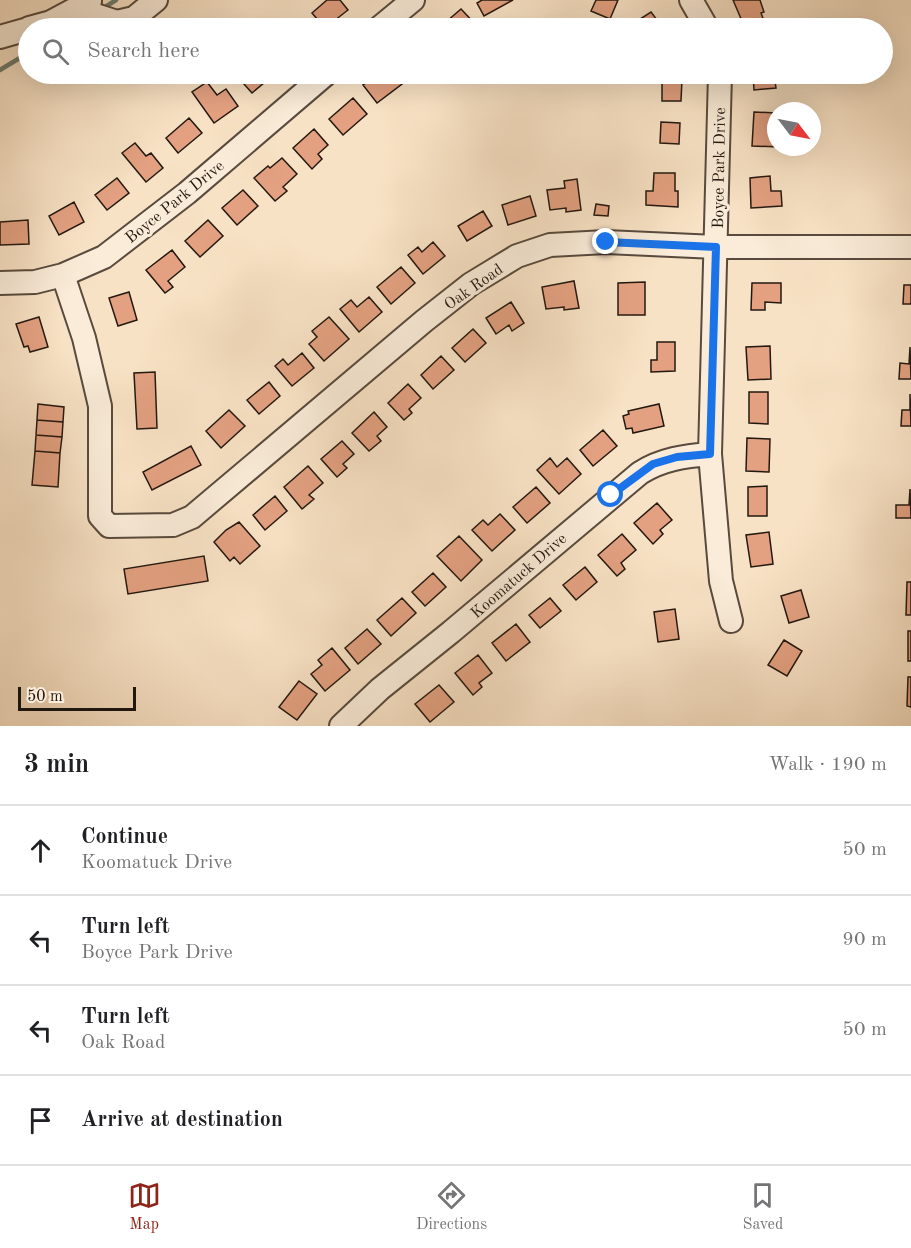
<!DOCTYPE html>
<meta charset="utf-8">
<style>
body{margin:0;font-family:"Old Standard TT",serif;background:#f2f2f2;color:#202124}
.compass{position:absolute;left:767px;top:102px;width:54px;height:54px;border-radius:50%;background:#fff;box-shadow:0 6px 24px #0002;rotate:122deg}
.scale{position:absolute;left:18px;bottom:15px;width:118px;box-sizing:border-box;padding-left:6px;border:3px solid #231810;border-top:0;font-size:16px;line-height:21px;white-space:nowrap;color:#231810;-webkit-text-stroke:4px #faecd9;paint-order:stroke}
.stop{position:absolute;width:18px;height:18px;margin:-14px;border:4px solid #1a73e8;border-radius:50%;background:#fff}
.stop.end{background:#1a73e8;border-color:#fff;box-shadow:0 2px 6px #0008}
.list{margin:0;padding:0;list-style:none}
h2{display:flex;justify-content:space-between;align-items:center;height:78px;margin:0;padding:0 24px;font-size:26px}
h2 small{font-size:20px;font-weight:400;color:#757577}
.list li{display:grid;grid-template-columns:39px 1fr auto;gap:18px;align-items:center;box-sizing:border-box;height:90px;padding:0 24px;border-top:2px solid #e0e0e0}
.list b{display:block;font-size:22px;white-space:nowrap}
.list p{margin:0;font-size:20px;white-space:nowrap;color:#757577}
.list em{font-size:20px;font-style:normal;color:#757577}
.icon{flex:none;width:33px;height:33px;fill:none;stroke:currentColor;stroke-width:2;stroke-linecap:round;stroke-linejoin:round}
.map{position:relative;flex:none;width:911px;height:726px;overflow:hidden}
.search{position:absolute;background:#fff;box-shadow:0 6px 24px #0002;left:18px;right:18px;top:18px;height:66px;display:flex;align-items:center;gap:15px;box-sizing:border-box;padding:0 21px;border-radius:33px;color:#757577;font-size:22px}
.sheet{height:438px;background:#fff}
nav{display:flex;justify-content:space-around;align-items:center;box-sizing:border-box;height:84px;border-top:2px solid #e0e0e0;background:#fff;font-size:16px;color:#757577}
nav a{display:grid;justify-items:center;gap:3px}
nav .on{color:#8f2418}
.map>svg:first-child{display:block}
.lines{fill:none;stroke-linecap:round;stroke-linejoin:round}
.stream{stroke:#6d7c6f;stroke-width:4.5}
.building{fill:#e3a181;stroke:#231810;stroke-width:1.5}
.minor-casing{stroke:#584a3d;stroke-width:26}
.minor{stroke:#faecd9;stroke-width:22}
.route{stroke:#1a73e8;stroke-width:8}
.labels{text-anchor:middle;stroke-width:6;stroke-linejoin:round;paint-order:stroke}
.street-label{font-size:16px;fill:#231810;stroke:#faecd9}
</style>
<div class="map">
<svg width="911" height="726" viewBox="0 0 911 726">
<rect width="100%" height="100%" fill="#f8e2c5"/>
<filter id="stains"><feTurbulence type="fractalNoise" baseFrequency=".00333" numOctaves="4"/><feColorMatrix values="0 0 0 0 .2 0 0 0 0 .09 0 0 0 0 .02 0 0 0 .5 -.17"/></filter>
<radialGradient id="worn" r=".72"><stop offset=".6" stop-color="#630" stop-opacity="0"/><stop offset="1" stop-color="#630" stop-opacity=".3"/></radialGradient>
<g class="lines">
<!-- stream -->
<path class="stream" d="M102,9l14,-9
M69,28l15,-9
M0,70l28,-17"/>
</g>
<!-- building -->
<path class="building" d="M327,0h13l8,10 -23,18 -13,-15z
M482,0h31l-29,16 -7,-13z
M596,0h22l-8,19 -19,-8z
M733,0h27l4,12 -3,1 3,8 -19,7z
M461,9l17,18 -1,1h-38z
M651,12l12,16h-25l-4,-5z
M235,74h36l-7,6 1,2 -13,11z
M383,74h11l8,10 -25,19 -14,-18 14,-10 1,2z
M753,74h21l2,14 -22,2z
M662,79h20l-1,22h-19z
M207,82l10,13 9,-6 12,17 -24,17 -22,-31z
M353,98l14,16 -24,21 -14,-16z
M754,112l22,1v34h5l-29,-1z
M189,118l13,15 -24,20 -12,-15z
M661,122l19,1 -1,21 -19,-1z
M314,129l14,16 -10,9 4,5 -10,10 -19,-21z
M135,143l11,13 5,-3 12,15 -17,14 -24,-29z
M282,158l15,16 -14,13 4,4 -12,10 -21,-23 14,-12 2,2z
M654,173h21v18h3v16l-32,-2v-14h7z
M770,176l1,15h10l1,15 -31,2 -1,-30z
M117,178l12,15 -22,17 -12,-15z
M577,179l4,31 -15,2v-4l-16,2 -3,-20 18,-2 -1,-7z
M243,190l15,16 -21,19 -15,-17z
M530,196l6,20 -28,9 -6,-20z
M74,202l10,20 -25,13 -10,-19z
M596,204l13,2 -1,10 -14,-1z
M483,211l9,15 -25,15 -9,-15z
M28,220l1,24 -29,1v-23z
M208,220l15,16 -23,21 -15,-16z
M433,242l12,14 -22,18 -15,-19 10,-8 4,5z
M172,250l13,17 -17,14 5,6 -8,6 -19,-23z
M401,267l14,16 -24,21 -14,-17z
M574,281l5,27 -15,2v-3l-18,2 -4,-22z
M645,282v33h-27v-32z
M752,283h29v20l-16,-1v8h-14z
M904,285h7v19h-8z
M129,292l8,28 -19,6 -9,-28z
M369,297l13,15 -23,20 -19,-23 11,-9 6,7z
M511,302l13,21 -12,8 -3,-6 -13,9 -10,-16z
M39,317l9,30 -18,5 -2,-6 -4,1 -8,-23z
M329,317l20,22 -25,22 -15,-17 8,-7 -5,-6z
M473,329l13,14 -21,19 -13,-14z
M657,342h18v29l-24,1v-12h6z
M770,346l1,33 -23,1 -2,-33z
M910,347l1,32h-12l1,-16 9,1z
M302,353l12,15 -22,18 -17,-20 8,-7 5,6z
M441,356l13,14 -21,19 -12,-14z
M155,372l2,56 -20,1 -3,-56z
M269,382l11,14 -21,18 -12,-14z
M408,384l13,14 -12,11 3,4 -8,7 -16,-17z
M749,392h19v32l-19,-1z
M910,394l1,32h-10l1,-16h8z
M38,404l26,3 -1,15 -26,-2z
M659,404l5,22 -31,7 -1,-5 -6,1 -3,-13 6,-2 -1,-3z
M229,410l16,16 -24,22 -15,-17z
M374,412l13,15 -10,9 4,5 -12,10 -17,-18z
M37,420l26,2 -1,15 -26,-2z
M603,430l14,16 -24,20 -13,-16z
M36,435l26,2 -2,16 -25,-2z
M747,438l23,1 -1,33 -23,-1z
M342,441l12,13 -11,10 4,4 -10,9 -16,-18z
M191,446l10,19 -49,25 -9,-18z
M35,451l25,2 -2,34 -26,-2z
M550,458l7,9 10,-9 14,16 -22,20 -22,-24z
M308,466l15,17 -14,12 5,4 -12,10 -18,-22z
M767,486v30h-19v-29z
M536,487l14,16 -23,20 -14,-16z
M910,489l1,29h-15v-13h13z
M275,496l12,15 -22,19 -12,-15z
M657,503l15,17 -12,10 3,4 -10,10 -19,-21z
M500,514l15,16 -23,21 -20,-21 11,-10 5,5z
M239,522l21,24 -20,18 -6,-7 -4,4 -16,-19 12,-12z
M769,532l4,32 -22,3 -5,-32z
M622,534l14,16 -15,13 4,6 -8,7 -19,-21z
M459,536l23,24 -21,21 -24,-25z
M204,556l4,25 -80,13 -4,-25z
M585,567l12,15 -21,18 -13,-15z
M433,573l13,14 -21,19 -13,-14z
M907,582h4v33h-5z
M801,590l8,27 -20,6 -8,-27z
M402,598l14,15 -25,23 -14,-16z
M550,598l11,13 -21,17 -11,-13z
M675,609l4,30 -21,3 -4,-30z
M516,624l14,18 -24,19 -14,-18z
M367,629l14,15 -23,20 -13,-16z
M908,631h3v30h-3z
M784,640l18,11 -15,25 -19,-11z
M332,648l18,22 -25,21 -14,-17 11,-9 -4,-5z
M478,655l14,18 -13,10 3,4 -9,8 -18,-22z
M908,677h3v30l-4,-1z
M299,681l18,13 -20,26 -18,-13z
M439,685l15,17 -24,20 -15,-18z"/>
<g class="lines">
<defs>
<path id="minor" d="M691,0l16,28
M77,9l40,13 17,-4 22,-18
M29,28l22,-6 39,-21
M379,28l34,-28
M0,37l28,-8
M720,74l-10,380 11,127 10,40
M63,275l21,63 16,68v110l9,10 64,-1 19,-8 232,-196 47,-37 46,-28 33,-11 56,-3 110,5h195
M0,283l35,-1 28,-7 41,-18 83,-64 139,-119
M341,726l39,-37 71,-57 189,-159c22,-14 45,-17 70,-19"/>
</defs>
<!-- minor casing -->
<use href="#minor" class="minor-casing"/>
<!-- minor -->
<use href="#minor" class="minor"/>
</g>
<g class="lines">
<!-- route -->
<path class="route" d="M606,242l110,5 -6,207 -33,3 -24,7 -42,31"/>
</g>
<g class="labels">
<!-- street labels -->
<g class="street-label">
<text transform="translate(718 168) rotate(-89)" y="6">Boyce Park Drive</text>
<text transform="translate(174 201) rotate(-39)" y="6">Boyce Park Drive</text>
<text transform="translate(473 286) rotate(-35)" y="6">Oak Road</text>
<text transform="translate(518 575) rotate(-41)" y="6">Koomatuck Drive</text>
</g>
</g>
<rect width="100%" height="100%" filter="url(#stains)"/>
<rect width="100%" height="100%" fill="url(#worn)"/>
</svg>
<svg class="compass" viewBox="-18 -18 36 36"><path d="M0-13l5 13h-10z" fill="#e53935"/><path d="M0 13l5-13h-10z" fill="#757577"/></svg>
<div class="scale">50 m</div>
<div class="stop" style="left:611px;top:495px"></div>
<div class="stop end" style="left:606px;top:242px"></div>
<div class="search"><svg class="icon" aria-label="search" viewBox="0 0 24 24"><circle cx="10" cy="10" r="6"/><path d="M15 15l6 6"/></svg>Search here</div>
</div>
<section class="sheet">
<h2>3 min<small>Walk · 190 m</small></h2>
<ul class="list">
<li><svg class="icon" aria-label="ahead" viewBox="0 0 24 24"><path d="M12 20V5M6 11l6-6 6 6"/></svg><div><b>Continue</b><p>Koomatuck Drive</p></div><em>50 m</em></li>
<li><svg class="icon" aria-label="left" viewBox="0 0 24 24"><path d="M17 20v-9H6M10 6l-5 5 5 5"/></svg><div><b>Turn left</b><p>Boyce Park Drive</p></div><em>90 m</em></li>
<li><svg class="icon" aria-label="left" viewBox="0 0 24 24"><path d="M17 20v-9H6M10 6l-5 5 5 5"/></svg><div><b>Turn left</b><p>Oak Road</p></div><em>50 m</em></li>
<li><svg class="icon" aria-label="arrive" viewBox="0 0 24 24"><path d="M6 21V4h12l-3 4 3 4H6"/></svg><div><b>Arrive at destination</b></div></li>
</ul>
</section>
<nav>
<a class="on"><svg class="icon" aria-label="map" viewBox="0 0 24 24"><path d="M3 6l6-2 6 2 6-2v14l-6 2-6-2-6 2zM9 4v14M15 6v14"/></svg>Map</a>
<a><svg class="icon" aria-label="directions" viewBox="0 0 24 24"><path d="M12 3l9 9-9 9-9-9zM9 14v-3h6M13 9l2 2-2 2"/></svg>Directions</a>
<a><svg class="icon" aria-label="saved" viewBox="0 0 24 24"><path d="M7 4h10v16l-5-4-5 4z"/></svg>Saved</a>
</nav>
